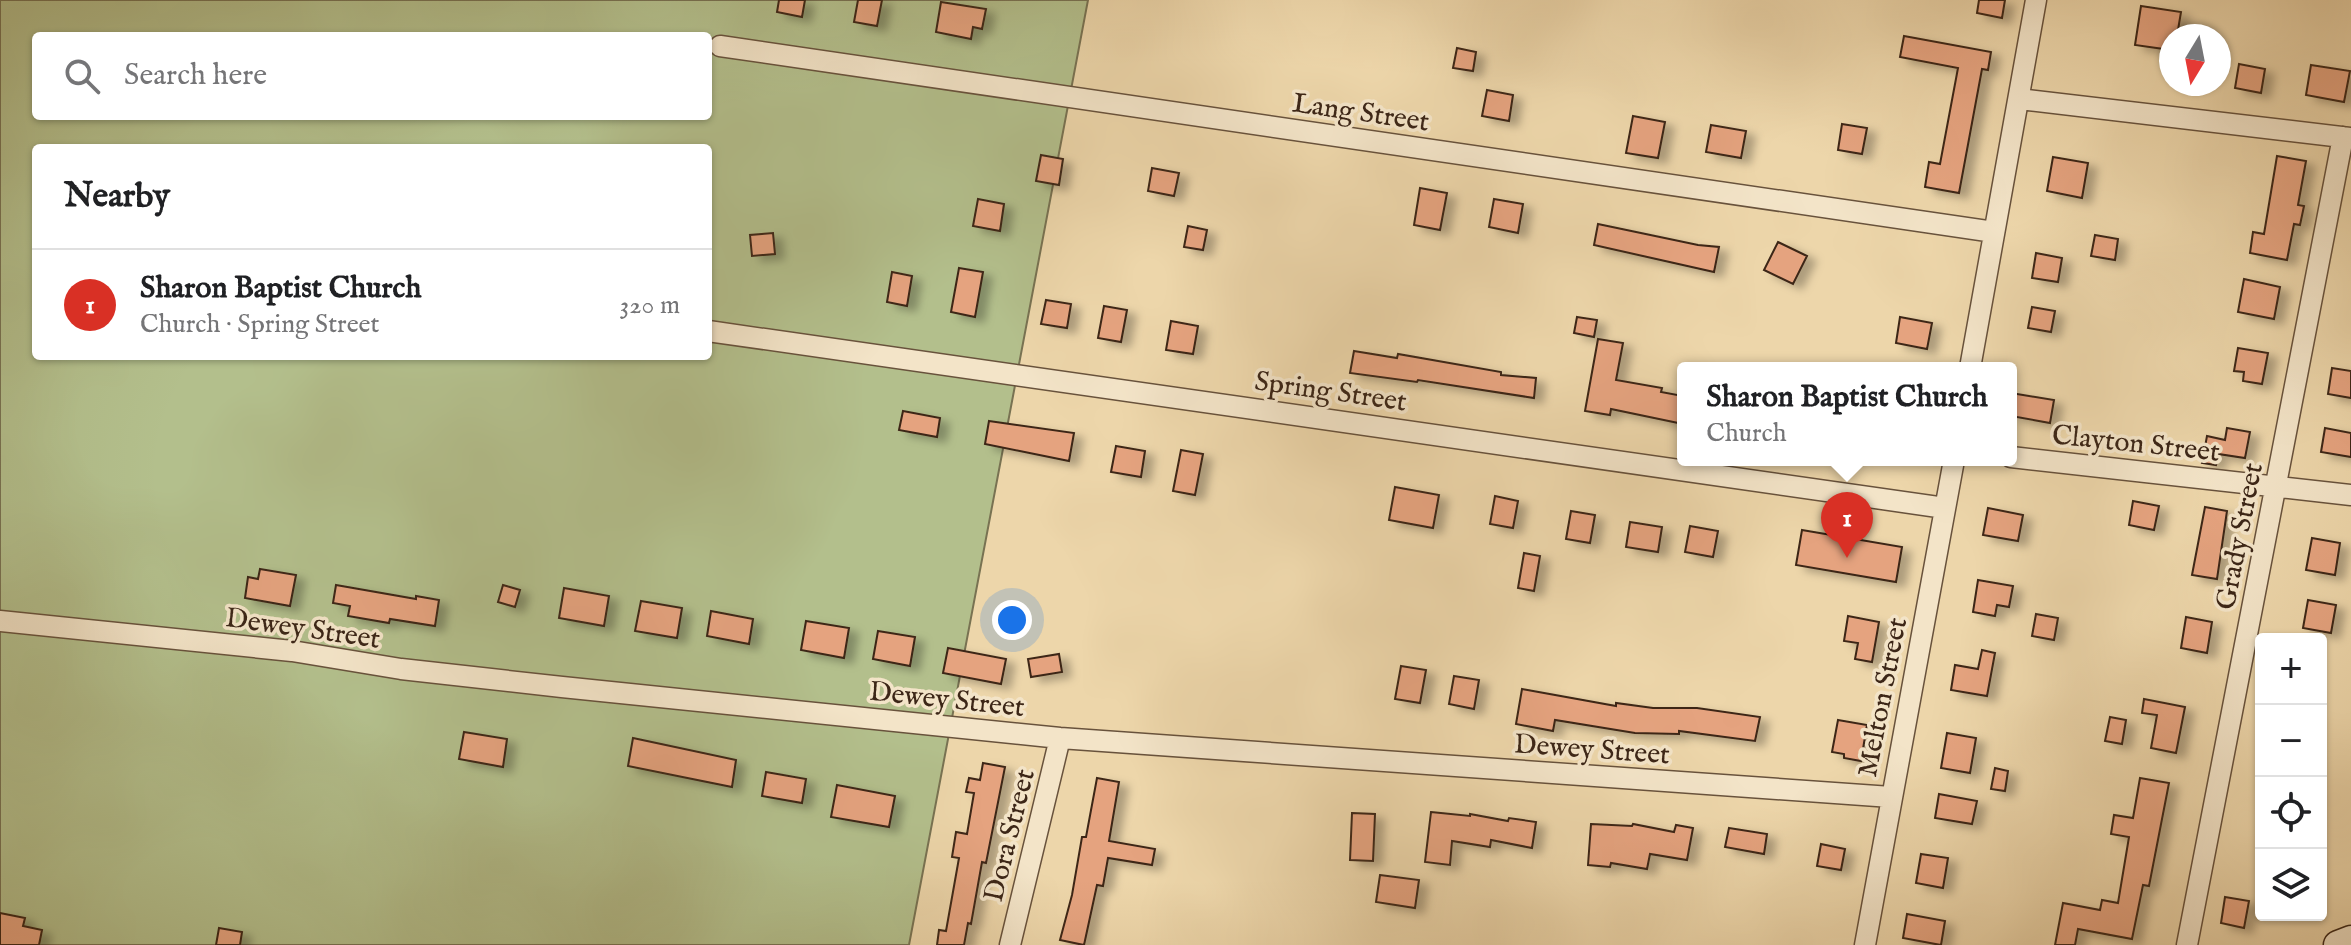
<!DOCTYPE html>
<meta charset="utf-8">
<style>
body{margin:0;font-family:"IM FELL English",serif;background:#f6f6f6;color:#202124}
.controls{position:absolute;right:24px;bottom:24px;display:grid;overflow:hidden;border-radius:8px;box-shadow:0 2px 6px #0004}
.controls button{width:72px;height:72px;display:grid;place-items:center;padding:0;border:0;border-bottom:2px solid #e0e0e0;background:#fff;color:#202124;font:40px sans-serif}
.compass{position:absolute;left:2159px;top:24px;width:72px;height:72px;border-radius:50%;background:#fff;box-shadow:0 2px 6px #0004;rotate:190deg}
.you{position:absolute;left:1012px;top:620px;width:28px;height:28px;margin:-20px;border:6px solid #fff;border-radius:50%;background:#1a73e8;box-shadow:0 0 0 12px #1a73e833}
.badge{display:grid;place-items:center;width:52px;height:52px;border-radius:50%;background:#d93025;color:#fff;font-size:26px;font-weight:700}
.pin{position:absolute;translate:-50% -66px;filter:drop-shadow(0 2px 4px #0008)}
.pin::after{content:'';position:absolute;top:42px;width:28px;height:24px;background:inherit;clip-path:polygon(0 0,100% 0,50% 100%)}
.popup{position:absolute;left:1677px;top:362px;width:340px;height:104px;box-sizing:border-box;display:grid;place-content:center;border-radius:8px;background:#fff;filter:drop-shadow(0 2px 6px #0005);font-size:26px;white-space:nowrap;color:#757577}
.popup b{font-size:30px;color:#202124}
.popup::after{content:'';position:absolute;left:50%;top:100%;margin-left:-16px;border:16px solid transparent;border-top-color:#fff}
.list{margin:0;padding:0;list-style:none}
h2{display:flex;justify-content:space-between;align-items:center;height:104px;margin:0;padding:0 32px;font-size:34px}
h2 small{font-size:26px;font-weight:400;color:#757577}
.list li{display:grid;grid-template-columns:52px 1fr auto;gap:24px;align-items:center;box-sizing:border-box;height:112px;padding:0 32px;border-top:2px solid #e0e0e0}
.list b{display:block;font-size:30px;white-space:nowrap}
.list p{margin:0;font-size:26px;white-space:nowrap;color:#757577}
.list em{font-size:26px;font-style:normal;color:#757577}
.icon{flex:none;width:44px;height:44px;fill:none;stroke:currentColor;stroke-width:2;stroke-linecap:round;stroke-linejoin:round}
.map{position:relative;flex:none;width:2351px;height:945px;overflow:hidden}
.search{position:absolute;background:#fff;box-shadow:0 2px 6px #0004;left:32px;top:32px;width:680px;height:88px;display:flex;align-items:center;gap:20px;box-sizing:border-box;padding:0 28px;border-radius:8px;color:#757577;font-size:30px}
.panel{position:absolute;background:#fff;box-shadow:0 2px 6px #0004;left:32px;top:144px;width:680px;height:216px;border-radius:8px}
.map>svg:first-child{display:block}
.green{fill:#b3bf8c;stroke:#787252;stroke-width:2;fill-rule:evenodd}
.building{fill:#e5a37f;stroke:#3c2617;stroke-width:2;filter:url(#shadow)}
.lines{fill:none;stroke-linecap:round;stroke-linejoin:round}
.minor-casing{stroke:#68523c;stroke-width:23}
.secondary-casing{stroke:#3c2617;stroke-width:31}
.minor{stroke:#f3e4c8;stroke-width:20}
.secondary{stroke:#f3e4c8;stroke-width:28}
.labels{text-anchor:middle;stroke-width:7;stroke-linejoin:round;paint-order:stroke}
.street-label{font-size:28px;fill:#3c2617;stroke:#f3e4c8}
</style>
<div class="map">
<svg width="2351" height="945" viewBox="0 0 2351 945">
<defs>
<filter id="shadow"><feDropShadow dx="9" dy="5" stdDeviation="4" flood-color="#0004"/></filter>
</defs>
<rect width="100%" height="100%" fill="#edd6aa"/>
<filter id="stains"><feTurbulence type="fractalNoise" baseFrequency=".0025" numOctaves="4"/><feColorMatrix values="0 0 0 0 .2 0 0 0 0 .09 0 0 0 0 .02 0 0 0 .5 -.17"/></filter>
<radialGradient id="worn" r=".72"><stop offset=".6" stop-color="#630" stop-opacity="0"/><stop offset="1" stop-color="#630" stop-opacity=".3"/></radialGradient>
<!-- green -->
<path class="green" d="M0,0h1088l-179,945h-909zM36,36h672v80h-672zM36,148h672v208h-672z"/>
<!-- building -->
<path class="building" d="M779,0h26l-3,17 -25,-5z
M858,0h24l-5,26 -23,-4z
M1979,0h26l-3,18 -25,-5z
M941,2l45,7 -4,20 -9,-2 -2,12 -35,-7z
M2141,6l40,6 -4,24h-6v14l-36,-5z
M1904,36l87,16 -3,18 -6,-1 -23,124 -34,-6 4,-25 11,2 18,-96 -58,-11z
M1457,48l19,4 -3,19 -20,-3z
M2239,64l26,5 -4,24 -26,-5z
M2311,65l39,6 -6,31 -38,-7z
M1487,90l26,5 -4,26 -27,-5z
M1633,116l32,6 -7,36 -32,-5z
M1842,124l25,4 -5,26 -24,-4z
M1711,125l35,6 -5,27 -35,-6z
M1041,155l22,4 -4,26 -23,-4z
M2277,156l29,5 -8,44 6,1 -4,19 -6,-1 -7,36 -37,-7 3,-21 11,2z
M2053,157l35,6 -6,35 -35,-7z
M1152,168l27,5 -5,23 -26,-5z
M1420,188l27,5 -7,37 -26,-5z
M978,199l26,5 -4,27 -27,-5z
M1494,199l29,5 -5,29 -29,-6z
M1598,224l100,21 21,2 -5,25 -120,-27z
M1188,226l19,4 -4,20 -19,-3z
M773,233l2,21 -23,2 -2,-21z
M2095,235l23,4 -3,21 -24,-4z
M1778,242l29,14 -14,28 -29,-14z
M2036,253l26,5 -4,24 -26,-4z
M959,268l24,4 -8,45 -24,-5z
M892,272l20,4 -5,30 -20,-4z
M2244,279l36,8 -6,32 -36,-7z
M1046,300l25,4 -4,24 -26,-4z
M1104,306l23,4 -6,32 -23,-4z
M2032,307l23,4 -4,21 -23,-4z
M1577,317l20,3 -3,17 -20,-4z
M1900,317l32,6 -5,26 -31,-6z
M1171,321l27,5 -5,28 -27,-4z
M1598,339l25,4 -7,37 46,8 -1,4 22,4v28l-72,-15 -1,6 -25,-4z
M2238,348l30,5 -6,31 -19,-3 1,-9 -10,-1z
M1354,351l43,7 1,-4 103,18v3l35,3 -2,20 -116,-18 -1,2 -67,-9z
M2332,368l19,3v27l-23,-4z
M2011,393l43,7 -4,23 -39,-7z
M903,411l37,7 -3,19 -38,-7z
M989,421l85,12 -5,28 -84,-17z
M2227,428l23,4 -5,26 -27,-4 -2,11 -14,-2 5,-27 18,4z
M2325,428l26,5v24l-30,-5z
M1116,446l29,5 -4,26 -30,-5z
M1181,450l22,4 -8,41 -22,-4z
M1395,487l44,8 -6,33 -44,-8z
M1495,496l23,5 -5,27 -23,-4z
M2133,501l26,5 -5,24 -25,-5z
M2205,507l22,4 -10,68 -25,-4z
M1988,508l35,7 -5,26 -35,-6z
M1571,511l24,4 -5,28 -24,-4z
M1630,522l32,5 -4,25 -32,-5z
M1690,526l28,5 -5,26 -28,-5z
M1802,530l100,17 -6,35 -100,-17z
M2312,538l28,5 -5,32 -29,-5z
M1524,553l16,3 -6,35 -16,-3z
M260,569l36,6 -6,31 -45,-8 3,-21 10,2z
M1978,580l35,6 -4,21 -12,-2 -2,11 -22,-4z
M336,585l80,14v-3l23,4 -4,26 -45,-7 -1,4 -41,-7 2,-10 -17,-3z
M503,585l17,5 -5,17 -17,-5z
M564,588l45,8 -5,30 -45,-8z
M2308,600l28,5 -5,28 -28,-5z
M641,601l41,7 -5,30 -42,-7z
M711,611l42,8 -4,25 -42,-8z
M2036,614l22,4 -4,22 -22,-4z
M1848,616l31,6 -7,40 -17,-3 3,-16 -14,-2z
M2186,617l26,5 -5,31 -26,-5z
M806,621l43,7 -5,30 -43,-8z
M878,631l37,6 -5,29 -37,-7z
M948,648l58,11 -5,25 -58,-11z
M1982,650l13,3 -8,43 -36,-6 4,-25 23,4z
M1059,654l3,18 -31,5 -3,-18z
M1401,666l25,4 -6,33 -25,-4z
M1454,676l25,4 -5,29 -25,-5z
M1522,689l94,17v-3l37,5h44l63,9 -5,24 -76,-10v3l-44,-1 -80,-13 -2,11 -37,-7z
M2144,699l41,8 -9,46 -25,-5 6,-33 -15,-2z
M2110,717l16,3 -4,24 -17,-3z
M1838,720l29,5 -6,36 -17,-3v-4l-12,-2z
M464,732l43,7 -4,28 -44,-8z
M1947,733l29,5 -6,35 -29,-5z
M633,738l103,22 -4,27 -104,-21z
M983,763l22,4 -19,96 -4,-1 -11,62 -3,-1 -4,22h-27l2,-15 7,1 13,-73 -7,-1 4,-25 11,2 7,-41 -8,-1 3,-14 11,2z
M1995,768l13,3 -3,20 -14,-2z
M766,772l40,7 -4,24 -40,-7z
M1097,778l22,4 -10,59 46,8 -3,16 -44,-7 -5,28 -6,-1 -13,60 -24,-5 12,-45 10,-58h4z
M2140,778l29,5 -20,103 -6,-1 -11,54 -54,-10 -3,16h-20l8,-42 37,7 2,-10 16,3 11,-66 -18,-3 3,-19 19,3z
M837,785l58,11 -6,31 -58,-10z
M1939,794l38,7 -5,23 -37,-6z
M1431,812l39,4v-2l38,7 1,-3 27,4 -4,26 -41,-8 -1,7 -38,-6 -2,24 -25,-3z
M1352,813l23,1 -2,47 -23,-1z
M1591,824l41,2 1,-2 41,8 2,-7 17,3 -6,32 -37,-6 -3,15 -36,-6 -1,4 -22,-2z
M1729,828l38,6 -3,20 -39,-7z
M1821,844l24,5 -4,21 -24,-4z
M1921,854l27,4 -5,30 -27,-5z
M1380,875l39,5 -4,28 -39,-6z
M2225,897l24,4 -5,27 -23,-5z
M0,913l25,5 -2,8 19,4 -3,15h-39z
M1907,914l38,7 -4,24 -38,-7z
M219,928l23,4 -2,13h-24z"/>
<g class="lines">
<defs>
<path id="minor" d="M720,46l1274,186
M2019,99l332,39
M708,331l1237,177
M1970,368l66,-368
M2011,457l340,38
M0,621l292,30 109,18 161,18 498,51 831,59
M1010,945l50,-207
M1865,945l89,-485
M2187,945l156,-808"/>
<path id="secondary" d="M2338,945l13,-5"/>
</defs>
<!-- minor casing -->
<use href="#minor" class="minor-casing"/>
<!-- secondary casing -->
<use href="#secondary" class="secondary-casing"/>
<!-- minor -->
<use href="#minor" class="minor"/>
<!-- secondary -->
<use href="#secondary" class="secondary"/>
</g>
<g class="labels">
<!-- street labels -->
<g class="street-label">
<text transform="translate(1361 111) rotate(8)" y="10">Lang Street</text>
<text transform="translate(1331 390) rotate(8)" y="10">Spring Street</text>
<text transform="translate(2136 442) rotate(6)" y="10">Clayton Street</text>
<text transform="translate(2238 536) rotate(-79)" y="10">Grady Street</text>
<text transform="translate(303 627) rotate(8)" y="10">Dewey Street</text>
<text transform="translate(1881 697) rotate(-79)" y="10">Melton Street</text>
<text transform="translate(947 698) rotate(6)" y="10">Dewey Street</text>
<text transform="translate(1592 748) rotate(4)" y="10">Dewey Street</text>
<text transform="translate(1008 835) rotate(-76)" y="10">Dora Street</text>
</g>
</g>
<rect width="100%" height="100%" filter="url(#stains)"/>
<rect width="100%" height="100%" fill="url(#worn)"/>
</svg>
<div class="controls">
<button>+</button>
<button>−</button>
<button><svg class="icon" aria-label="locate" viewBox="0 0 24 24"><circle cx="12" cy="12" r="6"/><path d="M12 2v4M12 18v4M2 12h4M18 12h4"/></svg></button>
<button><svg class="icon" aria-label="layers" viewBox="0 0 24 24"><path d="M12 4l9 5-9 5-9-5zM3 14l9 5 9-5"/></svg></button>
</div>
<svg class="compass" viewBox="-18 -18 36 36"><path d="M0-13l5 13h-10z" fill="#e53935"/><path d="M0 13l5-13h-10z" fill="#757577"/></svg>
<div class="you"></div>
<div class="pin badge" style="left:1847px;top:558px">1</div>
<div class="popup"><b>Sharon Baptist Church</b>Church</div>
<div class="search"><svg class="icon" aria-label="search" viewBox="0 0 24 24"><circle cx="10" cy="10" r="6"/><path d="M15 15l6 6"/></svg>Search here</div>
<section class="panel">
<h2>Nearby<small></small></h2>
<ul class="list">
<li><span class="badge">1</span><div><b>Sharon Baptist Church</b><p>Church · Spring Street</p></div><em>320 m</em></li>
</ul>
</section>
</div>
